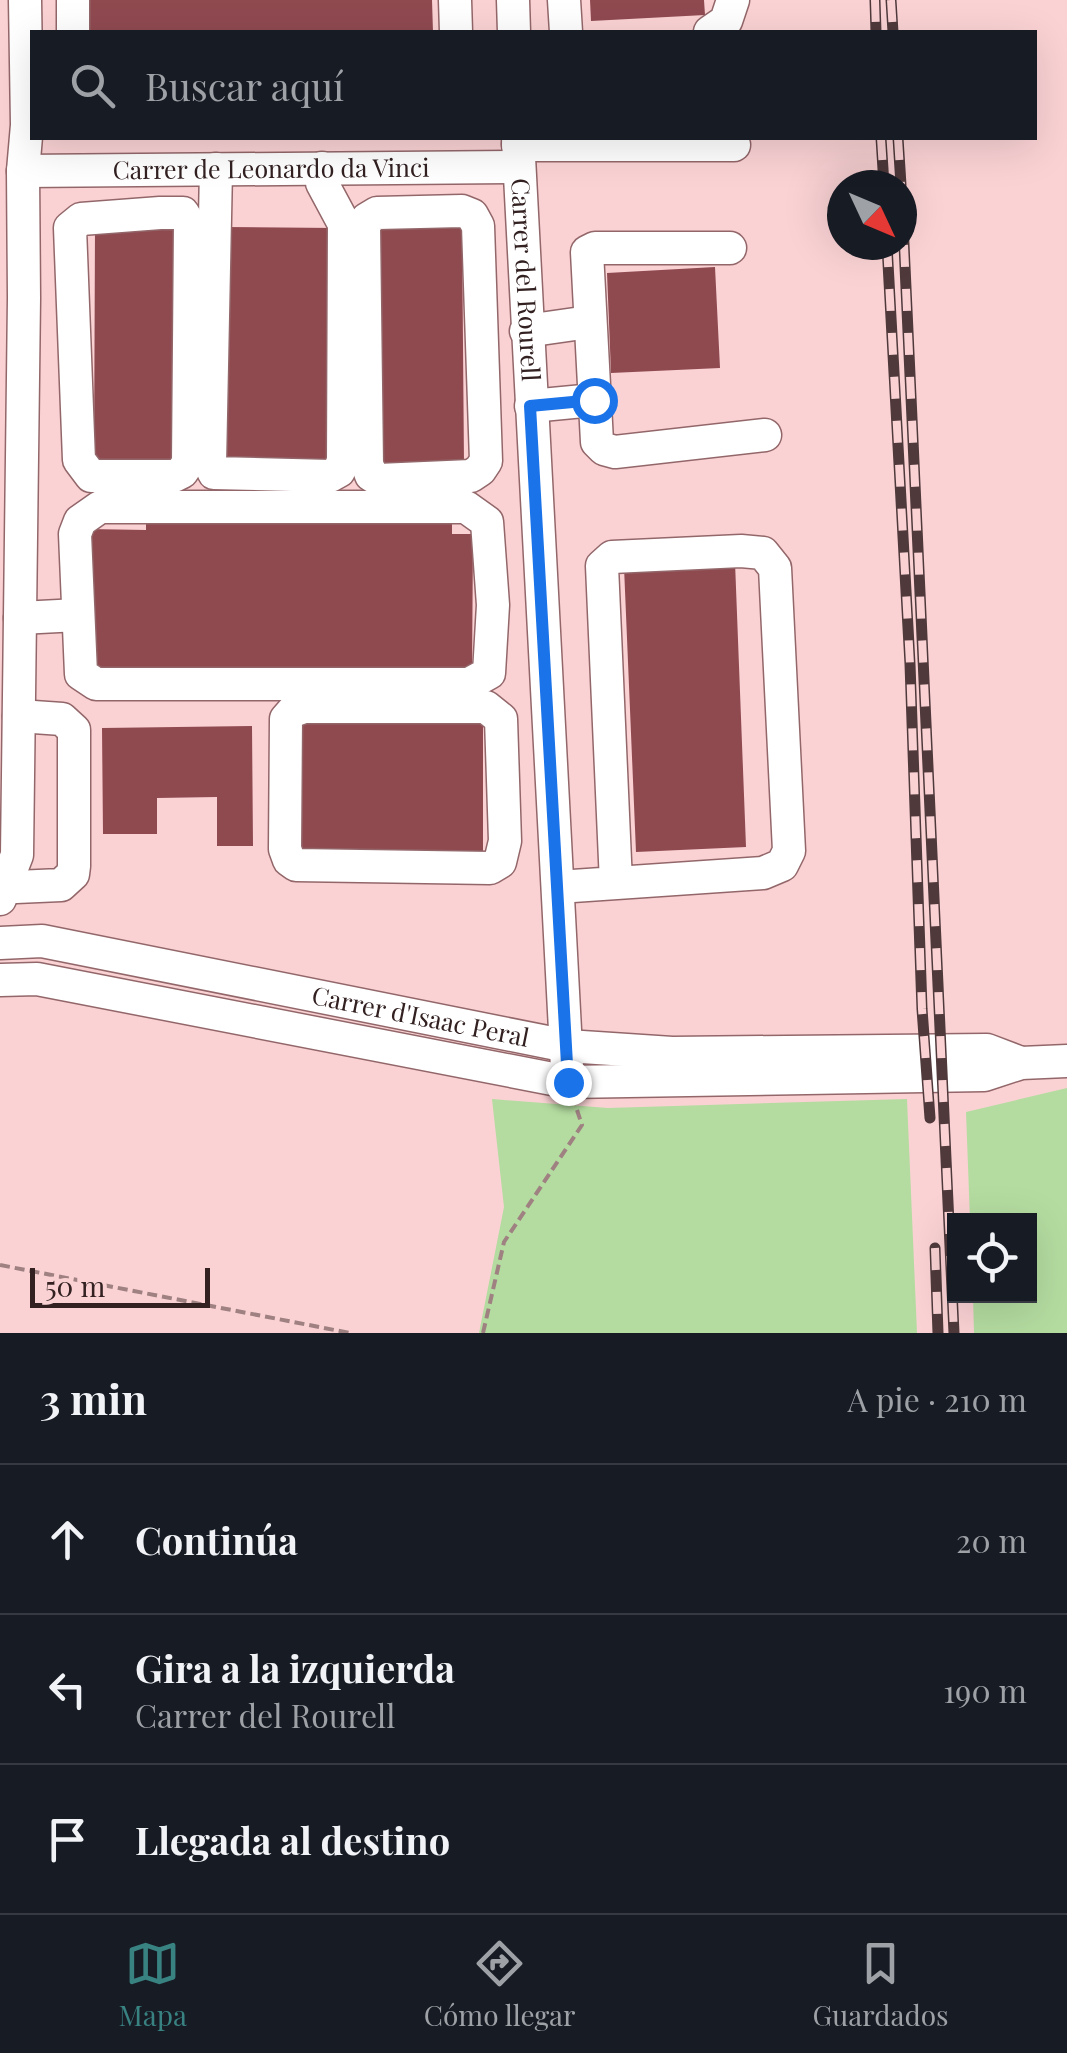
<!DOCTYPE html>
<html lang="es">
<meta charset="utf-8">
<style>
body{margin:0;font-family:"Playfair Display",serif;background:#20242c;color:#f1f3f6}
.controls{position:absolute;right:30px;bottom:30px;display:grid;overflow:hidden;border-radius:0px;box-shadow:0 10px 40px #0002}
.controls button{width:90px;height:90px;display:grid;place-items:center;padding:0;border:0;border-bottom:2px solid #363941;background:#171b24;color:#f1f3f6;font:50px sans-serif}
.compass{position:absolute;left:827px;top:170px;width:90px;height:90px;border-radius:50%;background:#171b24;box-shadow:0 10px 40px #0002;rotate:134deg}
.scale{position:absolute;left:30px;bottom:25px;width:180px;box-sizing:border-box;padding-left:10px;border:5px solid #332122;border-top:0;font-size:28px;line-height:35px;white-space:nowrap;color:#332122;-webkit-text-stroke:8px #fad2d4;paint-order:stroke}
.stop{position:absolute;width:30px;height:30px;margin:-22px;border:8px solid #1a73e8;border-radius:50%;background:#fff}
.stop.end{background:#1a73e8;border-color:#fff;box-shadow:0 2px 10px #0008}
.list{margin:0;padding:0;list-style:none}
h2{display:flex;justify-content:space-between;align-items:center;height:130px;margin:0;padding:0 40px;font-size:42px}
h2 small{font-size:32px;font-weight:400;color:#9ea1a6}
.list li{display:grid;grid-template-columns:65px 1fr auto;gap:30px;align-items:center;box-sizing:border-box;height:150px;padding:0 40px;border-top:2px solid #363941}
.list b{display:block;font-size:38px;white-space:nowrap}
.list p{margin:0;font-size:32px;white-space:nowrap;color:#9ea1a6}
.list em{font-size:32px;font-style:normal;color:#9ea1a6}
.icon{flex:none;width:55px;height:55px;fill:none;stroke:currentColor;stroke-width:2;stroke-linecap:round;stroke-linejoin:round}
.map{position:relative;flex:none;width:1067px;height:1333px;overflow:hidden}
.search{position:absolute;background:#171b24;box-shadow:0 10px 40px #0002;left:30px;right:30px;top:30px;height:110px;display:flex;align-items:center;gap:25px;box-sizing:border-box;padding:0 35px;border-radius:0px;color:#9ea1a6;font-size:38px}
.sheet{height:580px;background:#171b24}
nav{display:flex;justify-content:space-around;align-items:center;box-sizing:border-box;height:140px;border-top:2px solid #363941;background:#171b24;font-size:28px;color:#9ea1a6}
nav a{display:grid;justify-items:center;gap:5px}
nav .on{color:#398282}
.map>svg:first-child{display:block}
.green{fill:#b4dca0}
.building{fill:#8f4a50}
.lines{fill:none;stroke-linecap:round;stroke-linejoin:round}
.minor-casing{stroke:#93676a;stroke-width:35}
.path{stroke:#9f8182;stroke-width:4;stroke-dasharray:10 5;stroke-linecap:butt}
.minor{stroke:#fff;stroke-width:32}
.rail-casing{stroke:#4f393b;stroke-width:11}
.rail{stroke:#fad2d4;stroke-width:8;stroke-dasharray:22;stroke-linecap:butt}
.route{stroke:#1a73e8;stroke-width:12}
.labels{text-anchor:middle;stroke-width:10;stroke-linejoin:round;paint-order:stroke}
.street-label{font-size:25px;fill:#332122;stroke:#fad2d4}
</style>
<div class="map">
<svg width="1067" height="1333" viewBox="0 0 1067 1333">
<rect width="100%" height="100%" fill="#fad2d4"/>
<!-- green -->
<path class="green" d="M1067,1088v245h-93l-1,-37h57v-76h-60l-4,-108z
M492,1099l116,9 299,-9 10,234h-438l25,-126z"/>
<!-- building -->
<path class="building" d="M86,0h346l1,32h-347z
M590,0h114l1,15 -114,6z
M462,225l2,238 -83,2 -2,-239z
M95,227h84v239h-85z
M226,227l109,1 -2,240h-109z
M715,267l5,101 -109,5 -4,-100z
M146,513h306v21h21l-1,143h-383v-148l57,1z
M735,562l11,285 -110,5 -12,-285z
M483,718v133l-184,1 -1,-133z
M252,726l1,120h-36v-49l-60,1v36h-54l-1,-106z"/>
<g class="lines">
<defs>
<g id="minor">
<path d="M73,0v32"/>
<path d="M455,0l1,32"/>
<path d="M513,0l1,32"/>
<path d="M564,0l2,32"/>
<path d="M710,32l16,-11 7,-21"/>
<path id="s1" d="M518,138l49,930"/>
<path d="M518,145h216"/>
<path d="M216,169l-6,295 4,9 116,3 9,-5 4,-10 1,-237 -22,-41v-15"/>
<path id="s2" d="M23,171l494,-4"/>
<path d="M462,211l10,4 6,11 8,235 -6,9 -9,6 -92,4 -8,-5 -4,-11 -3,-237 3,-8 10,-6z"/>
<path d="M160,213h23l7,12 -2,238 -6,9 -8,4h-83l-12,-16 -9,-232 11,-9z"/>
<path d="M730,248h-135l-8,4 10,190 7,7 11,3 150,-17"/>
<path d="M526,331l63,-9"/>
<path d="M531,406l63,-6"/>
<path d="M100,507h366l21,15 6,83 -4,68 -20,11h-373l-15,-10 -6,-140 5,-13z"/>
<path d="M20,618l58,-3"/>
<path d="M304,707h182l15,12 4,122 -5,21 -10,6 -194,-3 -7,-5 -4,-11 1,-130 7,-8z"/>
<path d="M16,887l45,-2 12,-11 1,-8v-136l-12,-11 -43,-3"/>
<path d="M558,887l205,-14 19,-8 7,-14 -14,-283 -12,-15 -22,-2 -129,6 -10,9 14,317"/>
<path d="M0,899l17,-44 7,-557 -1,-127 4,-46 -2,-125"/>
<path id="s3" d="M0,943l42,-2 525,105 105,7 315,-3 34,13"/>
<path d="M0,980l37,-1 531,103 416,-7 37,-12 46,-2"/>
</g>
</defs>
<!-- minor casing -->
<use href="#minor" class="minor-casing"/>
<!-- path -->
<path class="path" d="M0,1265l350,68
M483,1333l21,-91 78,-117 -5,-15"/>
<!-- minor -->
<use href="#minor" class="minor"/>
<defs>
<path id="rail" d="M875,0l1,32
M891,0l2,32
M881,138l3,47
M898,138l3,47
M902,201l52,1132
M887,245l23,419 12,345 8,109
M935,1248l3,85"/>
</defs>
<!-- rail casing -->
<use href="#rail" class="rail-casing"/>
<!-- rail -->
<use href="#rail" class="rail"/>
</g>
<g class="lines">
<!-- route -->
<path class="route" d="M568,1082l-38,-676 64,-6"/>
</g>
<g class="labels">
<!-- street labels -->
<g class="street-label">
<text dy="9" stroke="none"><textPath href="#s2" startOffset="248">Carrer de Leonardo da Vinci</textPath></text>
<text dy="9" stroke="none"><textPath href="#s1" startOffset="142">Carrer del Rourell</textPath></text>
<text dy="9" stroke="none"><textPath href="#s3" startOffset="428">Carrer d'Isaac Peral</textPath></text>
</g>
</g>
</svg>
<div class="controls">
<button><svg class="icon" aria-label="locate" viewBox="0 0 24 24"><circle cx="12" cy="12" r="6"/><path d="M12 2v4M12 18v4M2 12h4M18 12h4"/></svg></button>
</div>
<svg class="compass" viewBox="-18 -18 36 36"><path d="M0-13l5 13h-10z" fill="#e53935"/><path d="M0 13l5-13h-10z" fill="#9ea1a6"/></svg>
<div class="scale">50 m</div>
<div class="stop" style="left:594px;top:400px"></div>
<div class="stop end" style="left:568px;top:1082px"></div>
<div class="search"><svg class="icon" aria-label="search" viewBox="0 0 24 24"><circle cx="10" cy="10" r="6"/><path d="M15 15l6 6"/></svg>Buscar aquí</div>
</div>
<section class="sheet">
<h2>3 min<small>A pie · 210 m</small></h2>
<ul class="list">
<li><svg class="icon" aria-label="ahead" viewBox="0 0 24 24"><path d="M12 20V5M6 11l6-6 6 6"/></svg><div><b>Continúa</b></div><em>20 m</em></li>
<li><svg class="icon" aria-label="left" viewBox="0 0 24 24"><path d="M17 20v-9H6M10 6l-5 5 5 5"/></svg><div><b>Gira a la izquierda</b><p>Carrer del Rourell</p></div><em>190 m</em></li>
<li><svg class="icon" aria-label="arrive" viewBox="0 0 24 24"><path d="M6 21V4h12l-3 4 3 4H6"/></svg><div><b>Llegada al destino</b></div></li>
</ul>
</section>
<nav>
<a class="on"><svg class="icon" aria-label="map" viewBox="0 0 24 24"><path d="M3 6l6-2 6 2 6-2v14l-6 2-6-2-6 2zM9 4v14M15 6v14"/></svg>Mapa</a>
<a><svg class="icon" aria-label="directions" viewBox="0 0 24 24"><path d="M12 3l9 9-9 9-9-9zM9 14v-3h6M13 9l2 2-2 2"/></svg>Cómo llegar</a>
<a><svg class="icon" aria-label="saved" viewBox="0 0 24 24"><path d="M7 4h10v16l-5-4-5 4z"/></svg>Guardados</a>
</nav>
